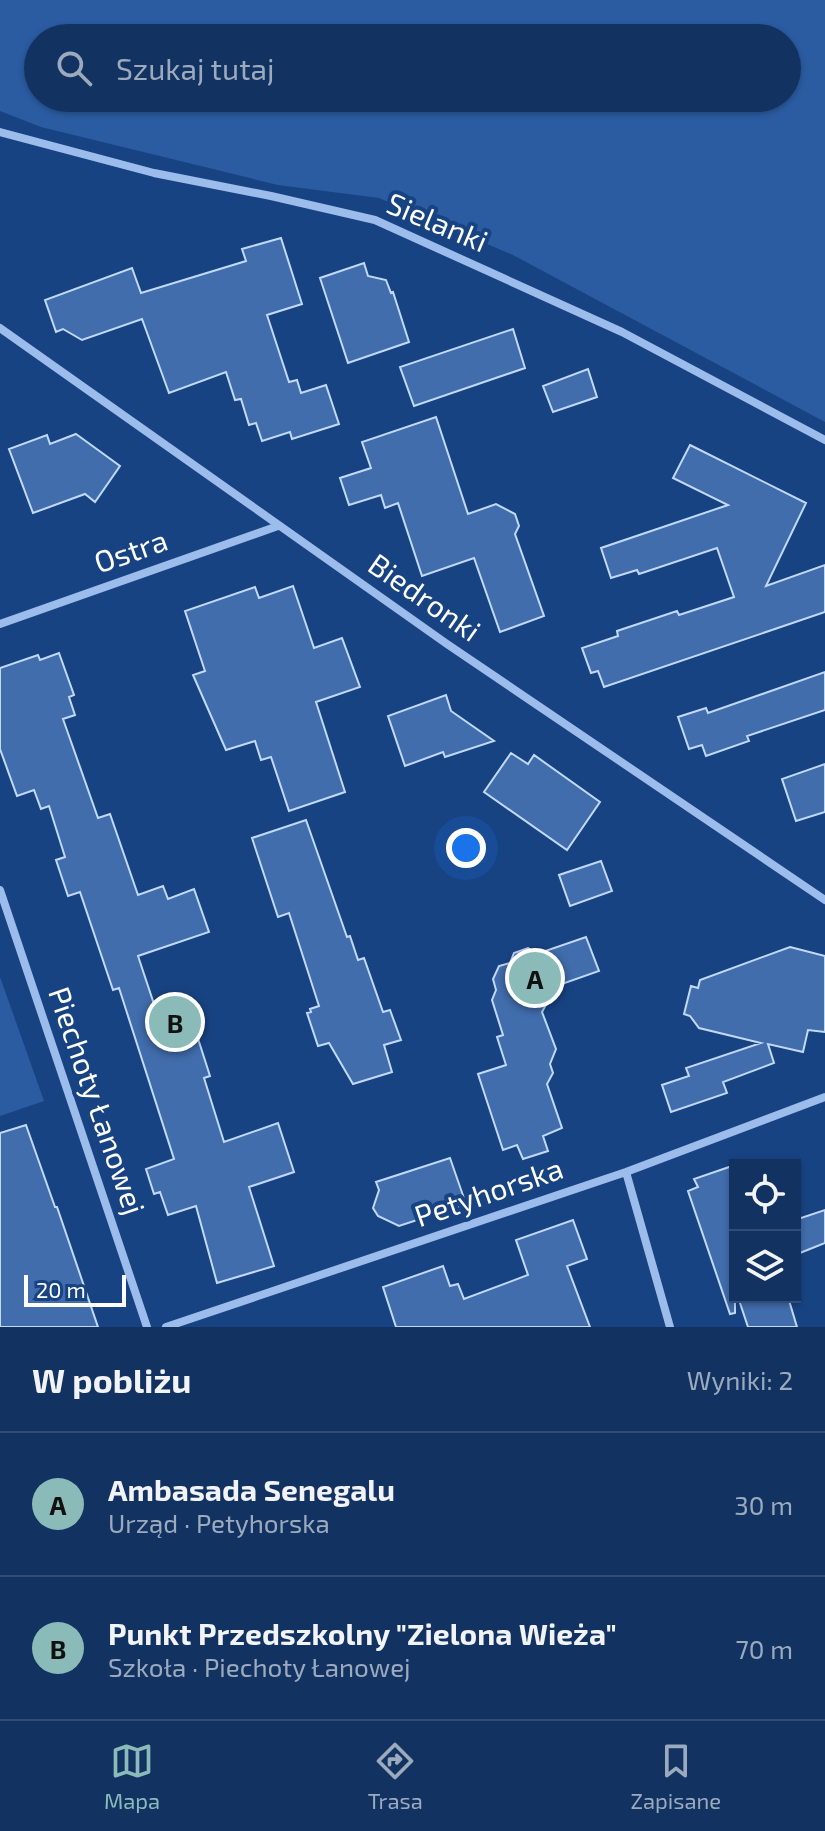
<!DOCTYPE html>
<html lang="pl">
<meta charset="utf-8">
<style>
body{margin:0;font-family:"Exo 2",sans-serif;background:#1f3e6b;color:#f1f3f6}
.controls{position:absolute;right:24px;bottom:24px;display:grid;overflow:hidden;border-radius:0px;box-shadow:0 2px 6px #0004}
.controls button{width:72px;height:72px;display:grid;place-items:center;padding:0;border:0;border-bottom:2px solid #314d77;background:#123262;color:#f1f3f6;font:40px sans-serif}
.scale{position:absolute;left:24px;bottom:20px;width:102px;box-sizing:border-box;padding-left:8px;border:4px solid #fff;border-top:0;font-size:22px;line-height:28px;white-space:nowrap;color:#fff;-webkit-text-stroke:6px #184383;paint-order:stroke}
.you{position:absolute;left:466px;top:848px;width:28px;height:28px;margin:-20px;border:6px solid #fff;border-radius:50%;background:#1a73e8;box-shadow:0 0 0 12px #1a73e833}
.badge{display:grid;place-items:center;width:52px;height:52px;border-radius:50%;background:#8bbbb9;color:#111;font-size:26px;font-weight:700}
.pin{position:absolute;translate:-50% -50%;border:4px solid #fff;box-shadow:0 2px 8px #0006}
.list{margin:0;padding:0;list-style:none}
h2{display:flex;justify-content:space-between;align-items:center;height:104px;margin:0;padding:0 32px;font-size:34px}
h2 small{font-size:26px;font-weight:400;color:#9caabe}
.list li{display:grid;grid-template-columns:52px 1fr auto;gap:24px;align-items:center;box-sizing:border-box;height:144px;padding:0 32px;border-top:2px solid #314d77}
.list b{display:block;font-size:30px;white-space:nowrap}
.list p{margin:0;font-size:26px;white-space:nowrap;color:#9caabe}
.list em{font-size:26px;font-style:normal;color:#9caabe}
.icon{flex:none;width:44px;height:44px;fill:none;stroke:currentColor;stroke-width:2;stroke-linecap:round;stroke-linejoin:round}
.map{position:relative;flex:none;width:825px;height:1327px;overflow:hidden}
.search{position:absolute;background:#123262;box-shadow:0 2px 6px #0004;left:24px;right:24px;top:24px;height:88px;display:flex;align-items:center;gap:20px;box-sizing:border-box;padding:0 28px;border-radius:44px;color:#9caabe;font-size:30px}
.sheet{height:392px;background:#123262}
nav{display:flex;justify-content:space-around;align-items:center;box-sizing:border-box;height:112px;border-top:2px solid #314d77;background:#123262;font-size:22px;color:#9caabe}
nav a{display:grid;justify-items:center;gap:4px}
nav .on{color:#8bbbb9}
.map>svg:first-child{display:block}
.green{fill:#2b5ca2;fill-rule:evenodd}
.building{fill:#416dad;stroke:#c1d9f9;stroke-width:2}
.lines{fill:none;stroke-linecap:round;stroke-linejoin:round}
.minor{stroke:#9cbdec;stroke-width:8}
.labels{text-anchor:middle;stroke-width:8;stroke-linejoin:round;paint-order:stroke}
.street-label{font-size:30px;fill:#fff;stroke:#184383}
</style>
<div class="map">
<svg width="825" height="1327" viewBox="0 0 825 1327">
<rect width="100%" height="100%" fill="#184383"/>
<!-- green -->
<path class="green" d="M0,0h825v422l-312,-167 -134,-57 -101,-13 -237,-58 -41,-16zM38,38h749v60h-749z
M0,977l44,124 -44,15z"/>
<!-- building -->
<path class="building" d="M281,238l21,66 -35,11 22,67 8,-2 4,13 25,-8 13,39 -47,15 -2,-7 -28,9 -6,-18 -7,2 -8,-26 -6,1 -9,-28 -57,21 -27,-74 -60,21 -19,-11 -7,3 -11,-32 87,-32 9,25 105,-32 -4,-12z
M364,263l4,13 18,4 5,13 2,-1 16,50 -61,21 -28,-85z
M513,329l12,39 -111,38 -14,-39z
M588,369l9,28 -44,15 -10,-26z
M436,417l32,97 28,-10 19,10 4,12 -4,8 29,82 -44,16 -26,-74 -52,18 -24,-73 -13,5 -4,-13 -32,10 -9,-27 31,-10 -9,-26z
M76,434l44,32 -25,36 -10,-8 -52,19 -24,-64 38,-14 3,9z
M690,445l116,58 -40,83 59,-21v47l-221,75 -6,-16 -7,2 -9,-25 36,-12 -1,-5 60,-20 2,4 55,-18 -17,-49 -78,26 -2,-4 -26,8 -10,-30 127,-43 -55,-27z
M293,586l21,62 28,-10 18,49 -44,15 29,90 -56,19 -18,-54 -10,3 -6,-19 -29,9 -33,-75 12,-4 -20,-60 70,-24 4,11z
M59,653l15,42 -5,2 6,18 -12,4 35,99 12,-4 28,81 25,-9 5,13 26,-10 15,43 -71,24 17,51 30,-9 25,78 -6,2 20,64 54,-19 16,49 -45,15 25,79 -57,17 -21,-77 -28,9 -8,-23 -6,2 -8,-25 28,-10 -55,-171 -6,2 -33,-98 -12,4 -12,-36 9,-3 -16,-51 -8,3 -7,-19 -17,6 -17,-47v-81l38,-13 2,5z
M825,672v38l-78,26 2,5 -43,15 -4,-11 -13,4 -11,-32 28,-9 2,5z
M446,695l5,16 43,30 -49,16 -2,-5 -38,14 -17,-50z
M511,753l17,11 6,-9 66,47 -33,48 -83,-58z
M825,764v48l-29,9 -14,-42z
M306,820l41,117 3,-1 8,24 6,-2 19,54 7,-2 11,30 -17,5 8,27 -39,12 -24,-41 -11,3 -11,-33 4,-1 -1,-3 9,-3 -30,-93 -11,4 -26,-79z
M601,861l11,30 -42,15 -11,-31z
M586,937l13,34 -43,15 -14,26 14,37 -6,15 3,9 -6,11 15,44 -19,8 5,15 -25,8 -6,-14 -14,5 -25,-76 28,-9 -9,-28 6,-2 -11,-35 4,-10 -3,-11 6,-13 11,-3 4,-10 14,-5 9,6z
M790,947l35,9v76l-17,-2 -5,22 -35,-8 6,19 -51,19 4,11 -56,19 -9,-27 27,-9 -3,-8 75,-25 -62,-15 -9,-12 -6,-2 7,-28 7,2 2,-8z
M26,1125l29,82h2l41,120h-98v-194z
M450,1158l16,46 -67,22 -21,-10 -5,-8 6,-18 -3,-8z
M735,1165v148l-5,1 -42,-123 10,-4 -4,-8z
M825,1210v33l-30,12v-35z
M573,1220l14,39 -20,7 23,61h-194l-13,-40 60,-21 7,20 8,-2 6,15 64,-24 -12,-35z
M738,1297h50l9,30h-49z"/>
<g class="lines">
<!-- minor -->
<path class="minor" d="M0,132l154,41 117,23 104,24 247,112 203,108
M0,328l447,316 378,256
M0,624l278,-98
M0,890l147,437
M626,1172l44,155
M166,1327l460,-155 199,-75"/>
</g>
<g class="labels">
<!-- street labels -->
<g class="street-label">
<text transform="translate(437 223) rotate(23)" y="10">Sielanki</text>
<text transform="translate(131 552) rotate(-19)" y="10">Ostra</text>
<text transform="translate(424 598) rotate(35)" y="10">Biedronki</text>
<text transform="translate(96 1101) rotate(71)" y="10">Piechoty Łanowej</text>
<text transform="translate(489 1193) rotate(-19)" y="10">Petyhorska</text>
</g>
</g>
</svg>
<div class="controls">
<button><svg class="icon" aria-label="locate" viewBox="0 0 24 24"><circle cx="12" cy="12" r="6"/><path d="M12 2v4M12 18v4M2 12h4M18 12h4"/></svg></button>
<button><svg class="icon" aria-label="layers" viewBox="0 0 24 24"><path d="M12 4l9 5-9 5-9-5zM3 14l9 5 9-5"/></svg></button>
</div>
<div class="scale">20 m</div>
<div class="you"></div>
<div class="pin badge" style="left:535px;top:978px">A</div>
<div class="pin badge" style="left:175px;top:1022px">B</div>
<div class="search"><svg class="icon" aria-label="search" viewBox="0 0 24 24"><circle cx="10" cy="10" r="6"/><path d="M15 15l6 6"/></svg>Szukaj tutaj</div>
</div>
<section class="sheet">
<h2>W pobliżu<small>Wyniki: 2</small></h2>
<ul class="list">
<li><span class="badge">A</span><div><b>Ambasada Senegalu</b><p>Urząd · Petyhorska</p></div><em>30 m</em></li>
<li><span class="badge">B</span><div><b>Punkt Przedszkolny &quot;Zielona Wieża&quot;</b><p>Szkoła · Piechoty Łanowej</p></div><em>70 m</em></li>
</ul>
</section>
<nav>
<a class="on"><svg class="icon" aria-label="map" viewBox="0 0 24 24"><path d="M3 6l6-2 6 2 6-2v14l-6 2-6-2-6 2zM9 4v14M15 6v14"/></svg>Mapa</a>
<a><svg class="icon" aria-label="directions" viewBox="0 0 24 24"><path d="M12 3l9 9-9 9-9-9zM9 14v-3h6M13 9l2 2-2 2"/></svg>Trasa</a>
<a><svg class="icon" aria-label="saved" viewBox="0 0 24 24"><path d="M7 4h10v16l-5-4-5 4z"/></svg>Zapisane</a>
</nav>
